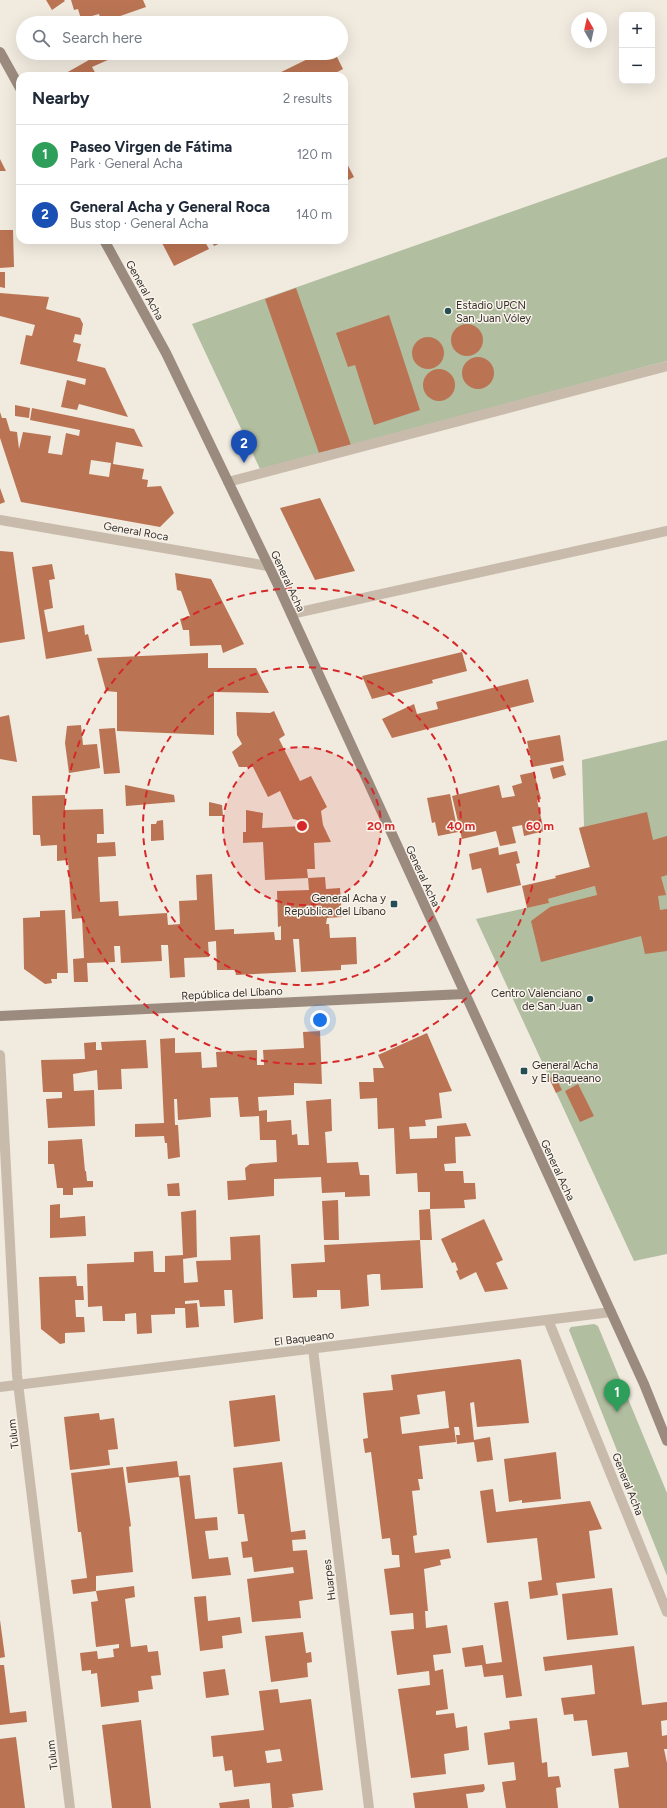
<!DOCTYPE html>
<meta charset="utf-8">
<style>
body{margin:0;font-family:Figtree,sans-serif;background:#f2f2f3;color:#1f2937}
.controls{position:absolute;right:12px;top:12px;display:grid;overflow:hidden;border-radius:8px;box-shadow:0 4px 16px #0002}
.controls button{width:36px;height:36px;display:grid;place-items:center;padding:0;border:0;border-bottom:1px solid #e0e1e3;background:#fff;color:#1f2937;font:20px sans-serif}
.compass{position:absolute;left:571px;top:12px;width:36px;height:36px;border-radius:50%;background:#fff;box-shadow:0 4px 16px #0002;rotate:351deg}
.you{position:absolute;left:320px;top:1020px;width:14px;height:14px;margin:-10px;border:3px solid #fff;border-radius:50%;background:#1a73e8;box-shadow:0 0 0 6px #1a73e833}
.badge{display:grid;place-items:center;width:26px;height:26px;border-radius:50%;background:#ea580c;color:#fff;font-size:13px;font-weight:700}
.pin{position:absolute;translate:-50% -33px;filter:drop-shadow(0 1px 2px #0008)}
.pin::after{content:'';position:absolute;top:21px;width:14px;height:12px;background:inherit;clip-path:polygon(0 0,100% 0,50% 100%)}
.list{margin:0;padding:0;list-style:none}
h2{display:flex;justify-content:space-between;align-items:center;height:52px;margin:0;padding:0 16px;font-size:17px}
h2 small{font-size:13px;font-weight:400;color:#747a83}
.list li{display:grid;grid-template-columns:26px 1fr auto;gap:12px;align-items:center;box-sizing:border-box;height:60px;padding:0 16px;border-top:1px solid #e0e1e3}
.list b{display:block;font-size:15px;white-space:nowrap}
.list p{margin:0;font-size:13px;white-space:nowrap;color:#747a83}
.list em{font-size:13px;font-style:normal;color:#747a83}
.icon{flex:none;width:22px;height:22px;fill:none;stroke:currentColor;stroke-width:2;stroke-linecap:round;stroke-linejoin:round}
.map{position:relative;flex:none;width:667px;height:1808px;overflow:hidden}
.search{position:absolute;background:#fff;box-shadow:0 4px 16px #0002;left:16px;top:16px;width:332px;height:44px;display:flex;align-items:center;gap:10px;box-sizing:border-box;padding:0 14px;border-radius:22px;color:#747a83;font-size:15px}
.panel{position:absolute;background:#fff;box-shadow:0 4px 16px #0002;left:16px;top:72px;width:332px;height:172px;border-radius:12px}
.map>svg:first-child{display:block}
.green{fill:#b2bea0}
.building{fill:#ba7453;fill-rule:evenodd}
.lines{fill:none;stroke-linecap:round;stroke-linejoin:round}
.minor{stroke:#c8bbac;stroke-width:10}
.secondary{stroke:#9b8b7e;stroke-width:10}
.ring{fill:none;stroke:#d62828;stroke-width:2;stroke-dasharray:7 5}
.poi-dot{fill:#244d54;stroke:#f8f3eb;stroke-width:1.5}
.labels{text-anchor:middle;stroke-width:3;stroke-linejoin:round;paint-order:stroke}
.street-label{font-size:11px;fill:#362f2a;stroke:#f8f3eb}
.poi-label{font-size:11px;fill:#362f2a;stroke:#f8f3eb;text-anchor:start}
.centre{fill:#d62828;stroke:#f8f3eb;stroke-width:2}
.ring-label{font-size:12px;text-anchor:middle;font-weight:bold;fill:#d62828;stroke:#f8f3eb;stroke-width:3;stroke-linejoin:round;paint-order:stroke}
</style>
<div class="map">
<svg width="667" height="1808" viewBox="0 0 667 1808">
<rect width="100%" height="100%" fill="#f1eadf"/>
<!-- green -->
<path class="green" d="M667,157v204l-407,108 -68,-145z
M667,740v514l-33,7 -158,-342 72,-16v-4l47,-13 -16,-58 5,-2 -2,-66z
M594,1324l4,2 69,167v83l-98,-246 2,-3z"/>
<!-- building -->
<path class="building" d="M46,0h18l1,1 -13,9z
M71,0h72l3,7 -40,14v2h-4l-3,-9 -18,5 -3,-10 -4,1z
M79,53h39l1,2 -27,12 5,9h-29l-2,-3 23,-13 -1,-4 -7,3z
M320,53h15l8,16 -13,7h-57z
M344,158l10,19 -10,5z
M0,159l6,12h-6z
M0,230h13l1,37 -14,1z
M163,240h41l5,9 -35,17 -13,-25z
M211,240h16l-13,6z
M0,272h5v16l-5,-1z
M296,288l55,157 -32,8 -54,-154z
M0,293l49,4 -3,12 34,9 3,6 -2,11 -6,-1 -2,8 8,2 -4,17 28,7 23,49 -49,-13 -2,6 -16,-3 6,-27 18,5 1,-6 -66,-15 6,-29 6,1 3,-11 -35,-9z
M389,315l31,95 -46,15 -19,-60 -7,2 -12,-34z
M451 340a16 16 0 1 1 32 0a16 16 0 1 1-32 0Z
M412 353a16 16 0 1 1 32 0a16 16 0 1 1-32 0Z
M462 373a16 16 0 1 1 32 0a16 16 0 1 1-32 0Z
M423 385a16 16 0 1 1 32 0a16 16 0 1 1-32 0Z
M15,405l15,3 -1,10 -14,-2z
M32,408l102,21 9,18 -27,-5 -3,22 31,5 -2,10 6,1 -1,7 14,-1 13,27 -14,14 -139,-25 -21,-64v-26l2,6h4l4,13 7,1 2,17 4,-17 28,4 -3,17 14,2 4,-22 13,3 1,-6 -50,-10zM91,460l20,3 -2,14 -20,-3z
M0,488l5,14 -5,2z
M320,498l35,73 -40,9 -35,-72z
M0,551l13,1 12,87 -25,4z
M52,564l3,15 -6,1 4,28 -9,2 4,22 36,-7 1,10 3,-1 4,17 -46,8 -14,-92z
M175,573l36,6 33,65 -21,9 -2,-8 -31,1 -1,-16h-6l-3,-11 10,-3 -9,-25 -4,-1z
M462,652l5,19 -35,9 1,3 -61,16 -10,-23z
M208,653v15h48l13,25 -55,-1v43l-97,-4v-39l-11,-1 -9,-33z
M528,679l6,23 -142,36 -10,-19 32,-15 3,10 21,-5 -2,-7z
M274,711l11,24 -6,4 21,42 11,-5 16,31 -6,4 2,14 8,17 -17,1 1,26h-8l1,9 -43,2 -2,-38 -20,1v-11h3v-22l17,3 -1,15 41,-2 -1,-5 -9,-2 -13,-28 -12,6 -15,-30h-14l-7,-15 10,-8 -5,-9 -1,-23 34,1z
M9,715l8,47 -17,-3v-42z
M81,725l2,20 14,-1 3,24 -31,5 -4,-30 2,-17z
M115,728l5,45 -16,1 -5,-45z
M560,735l4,26 -32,6 -5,-26z
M563,765l3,10 -13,4 -3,-11z
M534,772l7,27 -4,1 7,31 -20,5 -2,-11 -10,2 4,16 -16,3 -4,-15 -34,8 -10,-43 47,-11 3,13 13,-2 -3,-10 10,-3 -2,-8z
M125,785l49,10 1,7 -49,4z
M450,794l8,38 -20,4 -3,-14 -3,1 -5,-25z
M65,795v15l38,-1 1,25h-7v9l18,-1 1,14 -18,1 2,45 18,-1 1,15 48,-3 1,12 12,-1 -1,-23 18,-1 -1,-25 16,-1 3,56 19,-1v5l40,-2 1,8h6v-14l-3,1 -1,-36 32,-1 -1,-12 17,-1 1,12 14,-1 2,29 -15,1 -1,6h3l1,14 26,-1 1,27 -16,1v5l-40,2 -2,-33h-6l3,33 -60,3 -1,-5h-18l-1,-29 -8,1 1,15 -25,1 1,19 -15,1 -2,-33h-7l1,16 -41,2 -1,-17h-6l1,16 -28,1 1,19h-14l-1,-23 11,-1 -2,-40 -10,1 -4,-59 -11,1v-16l-16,1 -1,-11h-7l-1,-39z
M209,802l13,3 1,11h-14z
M647,812l6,28 14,-4v39l-6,2 5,18 -8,1 2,14 7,-1v42l-22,3 -4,-18 -100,26 -10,-41 19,-14 47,-12 -2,-9 -47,13 1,4 -22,5 -5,-22 34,-8 -1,-2 35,-9 -11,-39z
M163,820l1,20 -13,1v-17h5l1,-3z
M498,847l1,8 18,-4 3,12 -4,1 5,21 -34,8 -6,-25 -9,2 -3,-16z
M65,910l3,63h-11v6h-6l1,4 -7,1 -21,-15 -1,-51 17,-1v-6z
M320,1031l2,53 -28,-1v12l-36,2 1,14 8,-1v12l24,-2 1,15 5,-1 1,11h11l-3,-44 25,-2 1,32 -7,1 2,31 31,-1 2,13h9l1,21 -25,1v-5l-23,1 -1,-16 -47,2v17l-46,4 -1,-19 19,-1 -1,-12 5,-4 27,-2 -1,-22h-16l-1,-24 -19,1 -2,-20 -28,1 1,19 -33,3 -1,-21h-3l1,26h3l2,32 -12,2 -1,-16h-2l-1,-7 -29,1v-13l29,-1 -4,-84 15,-1v15l26,-1 1,16 15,-1 -1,-15 41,-2v15h7l-1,-15 41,-2 -1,-16z
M427,1033l25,58 -13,2 3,25 -17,2 1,6 -17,1 1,12 27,-1v-12l29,-3 5,13 -16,1 1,26 -12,1 1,7h18l1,12h11l1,16 -12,1 1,8 -35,1v-17h-12l-1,-19 -21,1 -2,-46 -16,1 -1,-31 -17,1 -1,-17h15l-1,-14h11l-6,-13z
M146,1040l2,28 -27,1 1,20 -24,1 -1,-20 -24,4 1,17 20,-1 1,36 -47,2 -2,-29 16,-1v-6h-19l-2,-32 44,-1 -1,-16 12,-1v8h6l-1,-8z
M555,1076l7,14 -6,3 -7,-15z
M578,1084l16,32 -14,6 -15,-31z
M82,1139l3,32h1l1,10h6v6l-20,1v7h-10v-7h-6l-3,-24h-6v-23z
M179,1183l1,13h-12l-1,-12z
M338,1200l1,40h-15l-2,-39z
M60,1204v14l25,-2 1,20 -36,2v-33z
M430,1209l2,31h-12l-1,-30z
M196,1210l1,47 -14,2 1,24 14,-1 -2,-21 35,-1 -1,-23 30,-2 3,84 -29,4 -2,-33h-8l1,16 -25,1 -1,-7 -14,1v3l12,-1 2,24 -13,1 -1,-20h-10v6l-24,1 1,18 -15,1 -1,-21 -11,1v7h-22l-1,-15 -14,1 -1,-43 47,-2v-10l19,-1 1,21h11v-16l18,-1 -2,-43z
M484,1219l19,41 -7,3 12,26 -23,3 -9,-20 -16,8 -4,-9 2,-1 -3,-8 -3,1 -11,-24z
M420,1240l3,48 -42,2 -1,-16h-7l-6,1 2,31 -28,3 -1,-19h-23v7l-24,1 -2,-34 34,-2 -1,-17z
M76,1276l1,10h6l1,14h-9l1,17h8l1,15 -20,1v10l-5,1 -19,-15 -2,-52z
M519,1359l2,1 8,63 -52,4 -3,-25 -4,1 4,37 16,-3 3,23 -16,2 -3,-20 -17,2 -1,-9h4l-1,-8h-5l2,15 -37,4 4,33h-5l2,11 -8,1 5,44 -4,1 2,17 34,-4 2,9 -11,2 1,5 -17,4 4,42h-3l1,17 21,-3 4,28 -18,2 2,16 8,-2 5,40 -12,2v4l18,-2 2,15 11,-2 2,24 -25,4 2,20 -35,4 -13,-89 32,-4 -1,-14 -32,4 -6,-44 23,-2 -1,-16 -23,2 -6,-46 16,-2 -1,-12h-7l-2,-17 -8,1 -11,-87 -6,1 -2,-14 5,-1 -5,-45 30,-3 -2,-15zM445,1391l4,37 -47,6 -2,-17 20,-3 -3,-19z
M275,1395l5,46 -46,6 -5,-46z
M99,1413l1,7 14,-2 4,31 -10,1 2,15 -40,5 -6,-53z
M556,1452l5,47 -39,4v-3l-13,2 -5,-43z
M177,1461l2,16 -51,6 -2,-16z
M282,1462l9,70 14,-2 1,9 -14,1 1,11 14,-1 6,49 -14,2 2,17 -49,4 -5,-43 47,-6 -1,-6 -39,5 -2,-15 -9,1 -2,-16 7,-1 -4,-27h-6l-5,-46z
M123,1467l8,59 -2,1 4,45 -37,4v15l-23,3 -2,-14 16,-2 -6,-46h-3l-7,-59z
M190,1475l5,44 22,-2 1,13 -13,1 4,28 19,-2 3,18 -39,4 -13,-103z
M493,1489l3,23 94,-11 12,28 -13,2 6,47 -39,5 2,12 -28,4 -2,-17 14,-2 -5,-42 -50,5 -7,-52z
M134,1586l1,11 -10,2 6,48 16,-2 1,7 10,-1 3,24 -10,1 2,13 -15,2 1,11 -38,5 -4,-34 -6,1v-4l-9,1 -2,-18 17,-2 1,8 16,-2 -1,-8 6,-1v-4l-23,3 -5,-45 7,-1 -2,-10z
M612,1588l6,47 -51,5 -5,-46z
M206,1596l2,25 32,-4 2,16 -20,3 1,12 -23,3 -6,-54z
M508,1601l14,95 -16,2 -3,-23 -19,2 -2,-12 -17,2 -3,-19 21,-3 3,19 16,-2 -8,-59z
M0,1620l5,37 -5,1z
M303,1632l3,21 5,-1 1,10 -5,1 1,14 -37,5 -6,-46z
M634,1646l8,59 25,-3v18l-6,1 1,15 5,-1v14h-3l3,14v45h-48l-5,-39 15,-2 -2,-15 -35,4 -5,-36 -13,1 -1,-7 -9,1 -3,-17 34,-4 -3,-29 -47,6 -2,-14z
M0,1665h4l6,48 16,-2 1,11 -27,3z
M225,1669l4,26 -23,3 -3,-26z
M278,1689l2,14 31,-4 12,91 -31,4 2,13 -7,1h-15l-2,-25 -36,4 -2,-17 -7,1 -2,-15 -10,1 -2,-21 53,-6 -5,-39zM280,1749l2,12 -15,2 -2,-12z
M537,1718l5,45 5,-1 1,15 11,-1 2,11 -5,1 2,20h-52l-4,-26 14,-2 -2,-18 -26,3 -4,-32 26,-4 -1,-8z
M141,1720l10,88h-39l-10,-83z
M16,1737l9,71h-25v-69z
M484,1784l1,5 -2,3 -17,2 2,14h-53l-2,-15z
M249,1799l1,9h-30l-1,-5z"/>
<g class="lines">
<!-- minor -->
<path class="minor" d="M228,482l439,-116
M0,520l268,46
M291,614l376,-83
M0,1055l17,320 53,433
M548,1320l119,292
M313,1349l56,459
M0,1387l611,-75"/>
<!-- secondary -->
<path class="secondary" d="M0,52l20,36
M104,240l62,113 110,228 368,803 23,57
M0,1016l464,-22"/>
</g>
<!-- distance rings -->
<circle cx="302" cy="826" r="79" fill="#d62828" fill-opacity=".12"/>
<g class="ring">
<circle cx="302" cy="826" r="79"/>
<circle cx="302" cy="826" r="159"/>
<circle cx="302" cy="826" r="238"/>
</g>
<!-- markers -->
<g class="poi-dot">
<circle cx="448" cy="311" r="4"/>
<rect x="390" y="900" width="8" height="8" rx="2"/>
<circle cx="590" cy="999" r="4"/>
<rect x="520" y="1067" width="8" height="8" rx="2"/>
</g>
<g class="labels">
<!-- street labels -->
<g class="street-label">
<text transform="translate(145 290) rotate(61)" y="4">General Acha</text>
<text transform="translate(136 531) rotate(10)" y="4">General Roca</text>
<text transform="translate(288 581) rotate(65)" y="4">General Acha</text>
<text transform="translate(423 876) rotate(65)" y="4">General Acha</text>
<text transform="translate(232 993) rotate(-3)" y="4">República del Líbano</text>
<text transform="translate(558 1170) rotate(65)" y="4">General Acha</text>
<text transform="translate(304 1338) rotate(-7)" y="4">El Baqueano</text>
<text transform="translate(13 1434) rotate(-97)" y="4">Tulum</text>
<text transform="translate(628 1484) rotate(68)" y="4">General Acha</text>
<text transform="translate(329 1580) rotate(-97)" y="4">Huarpes</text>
<text transform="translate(52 1755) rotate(-97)" y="4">Tulum</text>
</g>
<!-- poi labels -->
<g class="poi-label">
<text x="456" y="309">Estadio UPCN<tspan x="456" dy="13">San Juan Vóley</tspan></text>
<text x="386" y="902" text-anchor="end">General Acha y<tspan x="386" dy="13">República del Líbano</tspan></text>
<text x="582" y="997" text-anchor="end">Centro Valenciano<tspan x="582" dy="13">de San Juan</tspan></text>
<text x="532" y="1069">General Acha<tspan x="532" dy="13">y El Baqueano</tspan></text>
</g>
</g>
<circle cx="302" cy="826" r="6" class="centre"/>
<g class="ring-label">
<text x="381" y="830">20 m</text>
<text x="461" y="830">40 m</text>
<text x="540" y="830">60 m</text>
</g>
</svg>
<div class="controls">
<button>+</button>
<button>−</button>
</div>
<svg class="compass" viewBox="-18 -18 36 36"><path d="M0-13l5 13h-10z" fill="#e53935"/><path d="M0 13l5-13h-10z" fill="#747a83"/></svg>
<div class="you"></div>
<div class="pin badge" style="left:617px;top:1412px;background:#2e9e5b">1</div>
<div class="pin badge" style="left:244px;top:463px;background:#1a4fb4">2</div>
<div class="search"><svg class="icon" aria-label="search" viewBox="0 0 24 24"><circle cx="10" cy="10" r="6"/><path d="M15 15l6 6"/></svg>Search here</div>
<section class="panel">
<h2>Nearby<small>2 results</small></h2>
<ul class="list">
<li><span class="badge" style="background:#2e9e5b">1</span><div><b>Paseo Virgen de Fátima</b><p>Park · General Acha</p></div><em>120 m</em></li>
<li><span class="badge" style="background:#1a4fb4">2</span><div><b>General Acha y General Roca</b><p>Bus stop · General Acha</p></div><em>140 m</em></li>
</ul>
</section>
</div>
